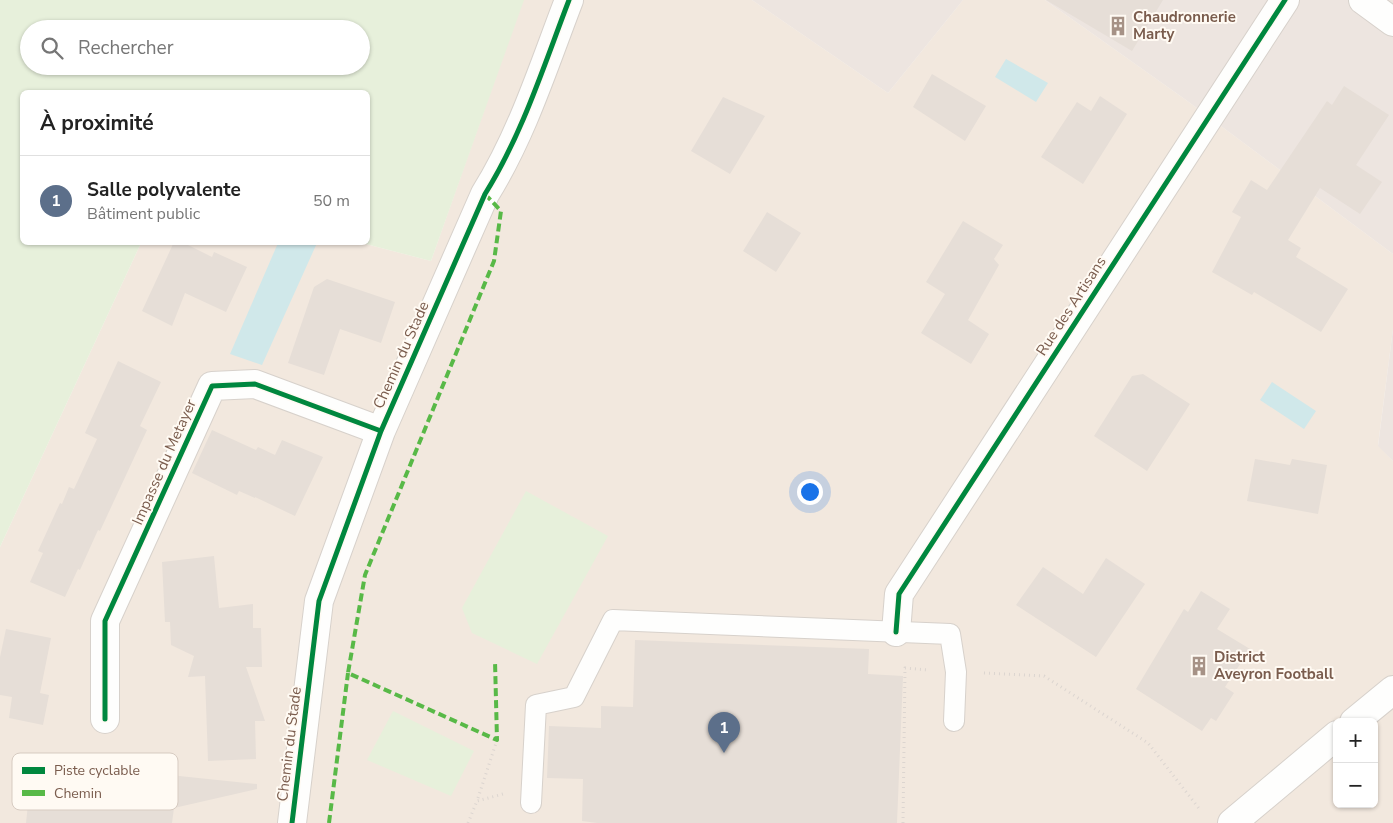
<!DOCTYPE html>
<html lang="fr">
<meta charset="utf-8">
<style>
body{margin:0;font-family:"Nunito Sans",sans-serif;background:#f6f6f6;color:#222}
.controls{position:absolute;right:15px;bottom:15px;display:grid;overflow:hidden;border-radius:8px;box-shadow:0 1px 4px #0004}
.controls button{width:45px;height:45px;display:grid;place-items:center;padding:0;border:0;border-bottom:1px solid #e0e0e0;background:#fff;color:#222;font:25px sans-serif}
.you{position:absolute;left:809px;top:491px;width:18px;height:18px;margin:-12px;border:4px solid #fff;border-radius:50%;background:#1a73e8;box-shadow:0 0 0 8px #1a73e833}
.badge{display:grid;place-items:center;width:32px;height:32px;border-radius:50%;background:#1a73e8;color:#fff;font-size:16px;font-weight:700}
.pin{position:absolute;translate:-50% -41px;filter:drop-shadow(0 1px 2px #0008)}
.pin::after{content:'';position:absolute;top:26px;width:18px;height:15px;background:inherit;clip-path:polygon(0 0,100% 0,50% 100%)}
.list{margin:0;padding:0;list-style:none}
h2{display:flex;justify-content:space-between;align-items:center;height:65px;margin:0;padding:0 20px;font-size:21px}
h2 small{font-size:16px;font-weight:400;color:#767676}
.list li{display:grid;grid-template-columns:32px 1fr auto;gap:15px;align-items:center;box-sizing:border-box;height:90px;padding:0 20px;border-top:1px solid #e0e0e0}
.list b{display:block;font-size:19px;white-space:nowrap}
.list p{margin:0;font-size:16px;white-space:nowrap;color:#767676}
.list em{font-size:16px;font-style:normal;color:#767676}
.icon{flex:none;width:28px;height:28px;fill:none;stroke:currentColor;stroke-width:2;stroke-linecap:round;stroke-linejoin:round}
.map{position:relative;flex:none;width:1393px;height:823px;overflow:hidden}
.search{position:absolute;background:#fff;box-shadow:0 1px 4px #0004;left:20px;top:20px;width:350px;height:55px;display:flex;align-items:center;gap:12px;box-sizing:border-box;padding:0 18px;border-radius:28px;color:#767676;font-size:19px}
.panel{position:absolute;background:#fff;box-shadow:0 1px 4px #0004;left:20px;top:90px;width:350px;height:155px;border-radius:8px}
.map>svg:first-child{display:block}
.residential{fill:#f2e8de;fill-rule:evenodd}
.industrial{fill:#ede5e0}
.green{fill:#e7f0db;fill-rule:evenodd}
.water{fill:#d0e8ea}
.building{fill:#e6ded7}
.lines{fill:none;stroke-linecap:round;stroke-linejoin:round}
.service-casing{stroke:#d7d1cb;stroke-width:22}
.minor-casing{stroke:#d7d1cb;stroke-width:30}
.tertiary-casing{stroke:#d7d1cb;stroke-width:30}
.path{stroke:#dcd5d0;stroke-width:3;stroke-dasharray:1 4;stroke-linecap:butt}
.service{stroke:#fefefd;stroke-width:20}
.minor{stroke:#fefefd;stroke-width:28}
.tertiary{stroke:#fefefd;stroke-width:28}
.quiet{stroke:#58b947;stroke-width:4;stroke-dasharray:8 4;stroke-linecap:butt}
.cycleway-casing{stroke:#fffaf3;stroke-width:8}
.cycleway{stroke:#00873e;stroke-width:5}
.labels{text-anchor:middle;stroke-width:4;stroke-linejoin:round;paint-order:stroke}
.poi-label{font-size:15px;font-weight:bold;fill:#7a5c4d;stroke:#fffaf3;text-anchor:start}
.street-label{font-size:15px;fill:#7a5c4d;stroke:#fffaf3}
.key{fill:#fffaf3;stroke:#d7cbc1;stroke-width:1}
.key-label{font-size:14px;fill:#7a5c4d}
</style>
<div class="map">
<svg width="1393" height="823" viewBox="0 0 1393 823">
<rect width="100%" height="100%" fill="#f9f5f0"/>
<!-- residential -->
<path class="residential" d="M523,0h229l136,93 75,-93h82l141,100 207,154v75l-15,116 15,16v362h-1393v-276l141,-304h221l69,18zM1337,722h37v82h-37z"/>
<!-- industrial -->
<path class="industrial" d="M752,0h211l-75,93z
M1045,0h348v254l-207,-154z
M1393,329v132l-15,-15z"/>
<!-- green -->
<path class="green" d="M0,0h524l-93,261 -69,-18 6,-1v-150h-346v150l119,1 -141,304zM29,29h332v37h-332z
M526,491l82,45 -71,128 -65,-31 -10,-25z
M393,711l81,40 -23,45 -84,-36z"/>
<!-- water -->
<path class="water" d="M1006,59l42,24 -12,19 -41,-25z
M278,243h39l-55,122 -32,-11z
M1272,382l44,29 -12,18 -44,-29z"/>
<!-- building -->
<path class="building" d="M1046,0h117l-31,51z
M932,74l54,32 -21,35 -52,-34z
M1344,86l45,29 -33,50 26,17 -22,32 -40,-26 -32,52 13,8 -5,9 52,32 -27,43 -67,-40 -2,3 -40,-23 29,-55 -9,-5 19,-32 16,10 60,-89 5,4z
M1100,96l27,18 -44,70 -42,-27 36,-55 14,9z
M723,97l42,19 -35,58 -39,-23z
M767,212l34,21 -25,39 -33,-21z
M963,221l40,24 -9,14 5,6 -31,55 21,14 -18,30 -50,-31 24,-39 -19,-12z
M174,242h8l30,15 2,-5 33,15 -21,45 -41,-19 -13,33 -30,-15z
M327,279l68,23 -14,41 -41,-14 -16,46 -36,-12 26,-76z
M118,361l43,21 -21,44 7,4 -47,101 -2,-1 -18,40 -2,-1 -13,28 -35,-15 13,-29 -5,-2 22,-48 2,1 7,-17 5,2 23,-50 -12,-6z
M1143,374l47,30 -43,67 -53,-35 38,-60z
M212,430l44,20 2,-3 17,8 7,-15 41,17 -28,59 -40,-19v1l-16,-7 -2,4 -45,-22z
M1255,459l35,6 2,-6 35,6 -9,49 -71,-13z
M214,556l5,52 34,-4v24h8l1,39h-16l19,54h-10l1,38 -48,2 -3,-85 -17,1 6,-21 -23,-11 -1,-23h-5l-3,-60z
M1106,558l39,26 -49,73 -80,-52 27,-38 40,27z
M1201,591l29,18 -13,20 33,20 -25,38 9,6 -18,28 -5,-3 -9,13 -66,-42 48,-80 4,3z
M6,629l45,9 -11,55 9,2 -6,30 -34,-7 3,-21 -12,-2v-38z
M635,640l234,9 -1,25 35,2 -6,147h-300l-15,-2 1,-42 -36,-1 2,-52 52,2v-22l32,1z
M93,765l38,6 126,13v5l-83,19 -2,15h-146l3,-28 55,7z"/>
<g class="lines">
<defs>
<path id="service" d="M531,803l5,-98 38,-8 39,-77 337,14 6,38 -2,49"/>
<path id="minor" d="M1363,0l30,22
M896,632l3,-38 386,-594
M105,719v-98l107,-235 43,-2 126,47
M292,823l27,-222 62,-170 104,-237c37,-59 59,-129 84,-194"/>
<path id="tertiary" d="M1354,722l39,-32
M1232,823l105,-88"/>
</defs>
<!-- service casing -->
<use href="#service" class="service-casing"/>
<!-- minor casing -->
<use href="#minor" class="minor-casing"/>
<!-- tertiary casing -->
<use href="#tertiary" class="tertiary-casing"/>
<!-- path -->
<path class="path" d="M984,673l60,3 104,67 53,68
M497,740l-20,61 26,-7
M468,823l9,-22
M903,823l2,-155 23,2"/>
<!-- service -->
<use href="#service" class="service"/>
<!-- minor -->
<use href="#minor" class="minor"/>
<!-- tertiary -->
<use href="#tertiary" class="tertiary"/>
<!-- quiet -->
<path class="quiet" d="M485,194l16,17 -7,50 -129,314 -17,98 149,67 -2,-79
M329,823l19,-150"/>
<defs>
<path id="cycleway" d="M896,632l3,-38 386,-594
M105,719v-98l107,-235 43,-2 126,47
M292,823l27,-222 62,-170 104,-237c37,-59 59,-129 84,-194"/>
</defs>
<!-- cycleway casing -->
<use href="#cycleway" class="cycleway-casing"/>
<!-- cycleway -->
<use href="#cycleway" class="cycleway"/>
</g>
<!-- icons -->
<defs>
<symbol id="building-bare" viewBox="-9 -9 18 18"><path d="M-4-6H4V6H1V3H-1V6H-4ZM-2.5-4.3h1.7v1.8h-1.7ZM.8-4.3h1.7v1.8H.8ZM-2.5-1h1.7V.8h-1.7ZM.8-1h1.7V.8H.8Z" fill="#a69286" stroke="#fffaf3" stroke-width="2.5" paint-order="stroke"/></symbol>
</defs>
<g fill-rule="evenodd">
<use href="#building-bare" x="1104" y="12" width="28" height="28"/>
<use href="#building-bare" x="1185" y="652" width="28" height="28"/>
</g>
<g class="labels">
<!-- poi labels -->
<g class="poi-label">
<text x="1133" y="22">Chaudronnerie<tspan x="1133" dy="17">Marty</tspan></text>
<text x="1214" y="662">District<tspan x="1214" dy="17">Aveyron Football</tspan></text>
</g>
<!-- street labels -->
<g class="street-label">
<text transform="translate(1071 306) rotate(-57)" y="5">Rue des Artisans</text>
<text transform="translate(401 355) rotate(-66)" y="5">Chemin du Stade</text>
<text transform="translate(164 462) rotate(-66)" y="5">Impasse du Metayer</text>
<text transform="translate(289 744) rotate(-83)" y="5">Chemin du Stade</text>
</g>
</g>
<!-- legend -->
<rect x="12" y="753" width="166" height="57" rx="8" class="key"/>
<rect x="22" y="767" width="23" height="7" fill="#00873e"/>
<rect x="22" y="790" width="23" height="6" fill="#58b947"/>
<g class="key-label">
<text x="54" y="775">Piste cyclable</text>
<text x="54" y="798">Chemin</text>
</g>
</svg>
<div class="controls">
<button>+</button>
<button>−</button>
</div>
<div class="you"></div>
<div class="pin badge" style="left:724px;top:753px;background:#5c6f8a">1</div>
<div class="search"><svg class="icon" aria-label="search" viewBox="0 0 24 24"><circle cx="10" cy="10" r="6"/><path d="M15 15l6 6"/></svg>Rechercher</div>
<section class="panel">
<h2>À proximité<small></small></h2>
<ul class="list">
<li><span class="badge" style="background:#5c6f8a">1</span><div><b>Salle polyvalente</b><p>Bâtiment public</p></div><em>50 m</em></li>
</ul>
</section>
</div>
